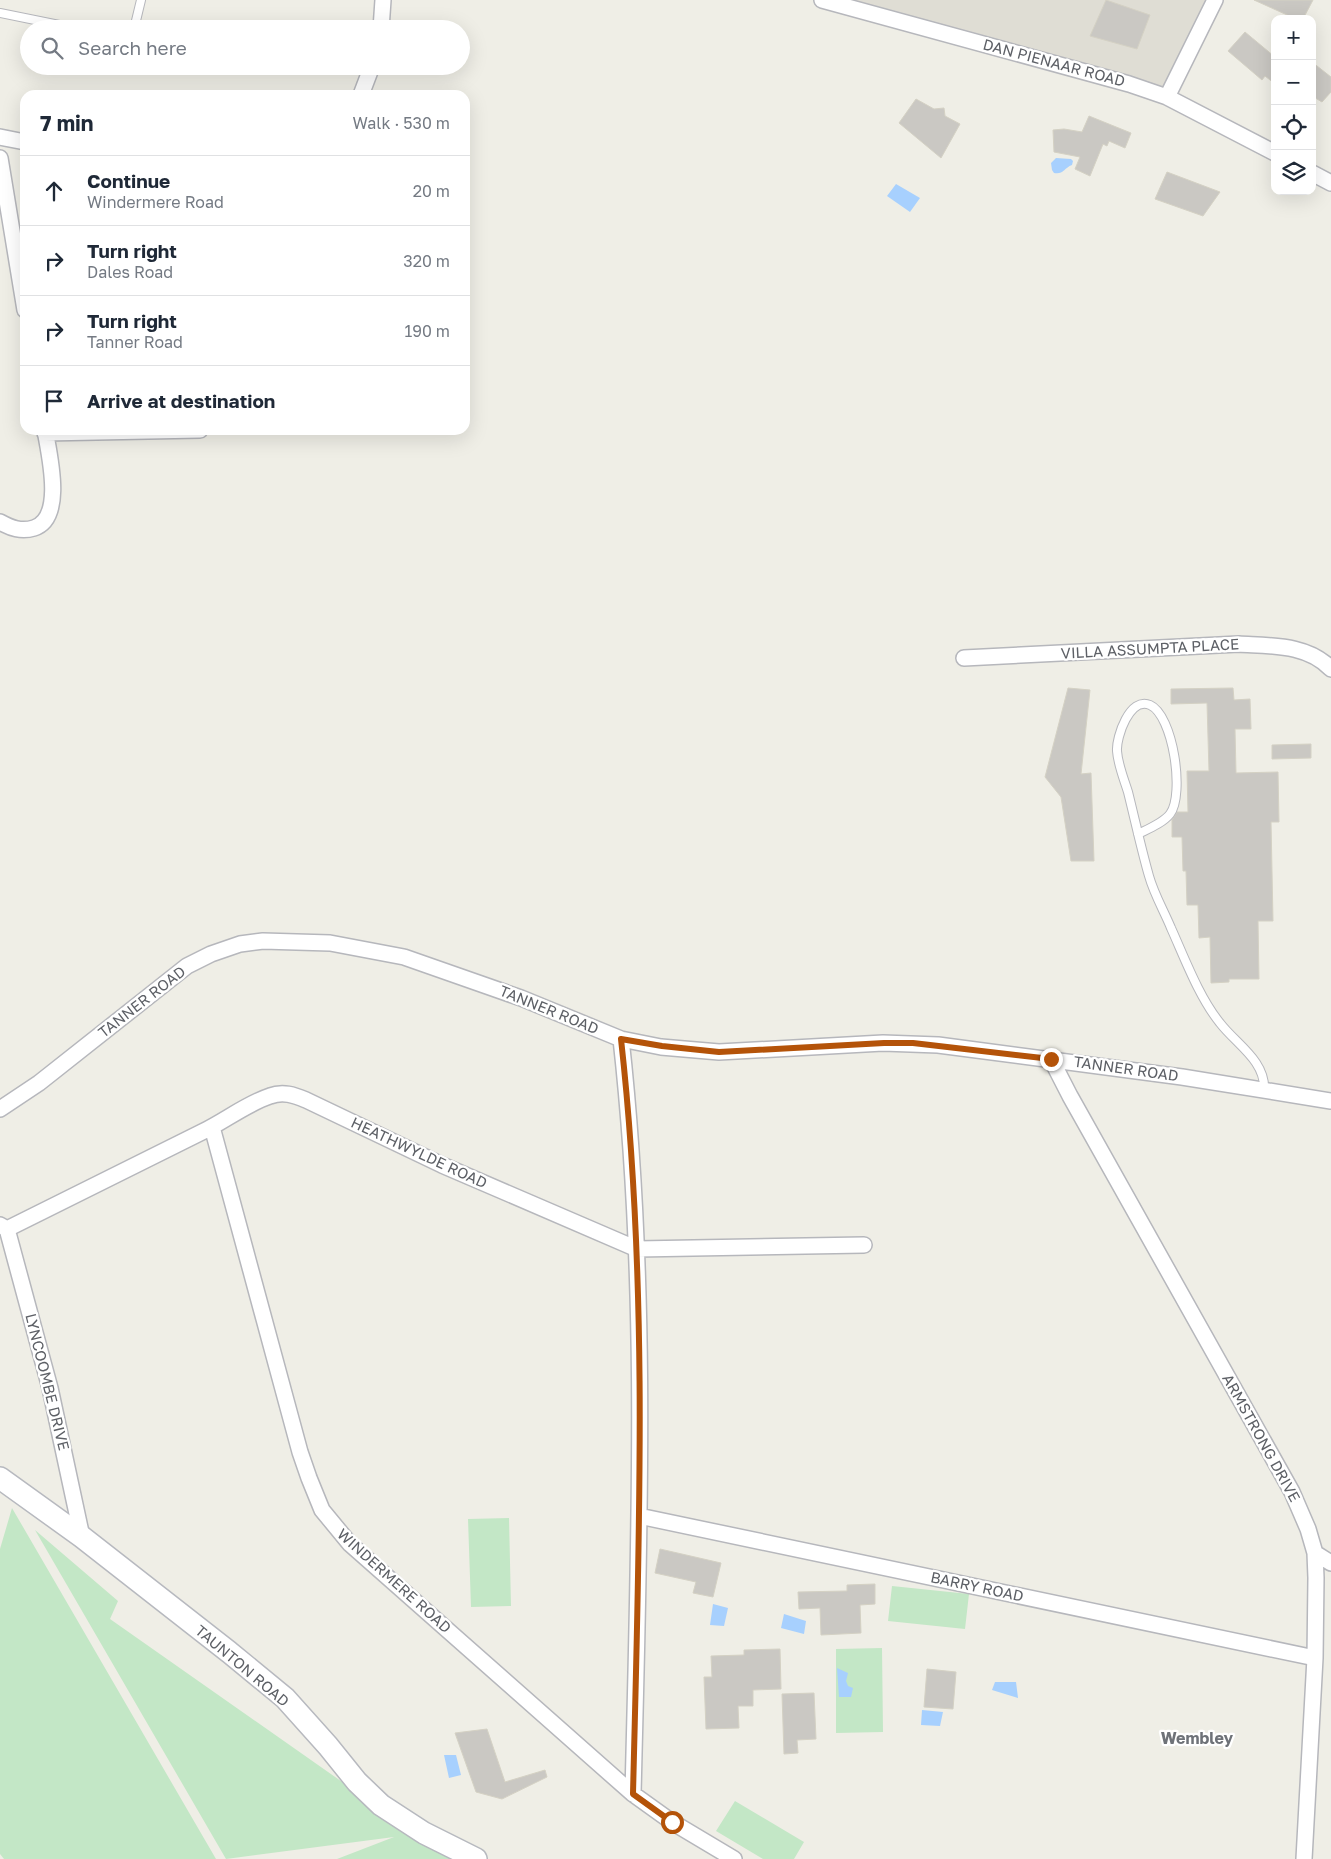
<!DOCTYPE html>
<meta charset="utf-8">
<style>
body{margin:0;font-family:"Golos Text",sans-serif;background:#f2f2f3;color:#1f2937}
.controls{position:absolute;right:15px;top:15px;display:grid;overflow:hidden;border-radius:10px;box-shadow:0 5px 20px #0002}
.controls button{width:45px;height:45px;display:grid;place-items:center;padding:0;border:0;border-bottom:1px solid #e0e1e3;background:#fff;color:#1f2937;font:25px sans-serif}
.stop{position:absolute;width:15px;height:15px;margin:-11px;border:4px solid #b45309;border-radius:50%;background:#fff}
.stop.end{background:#b45309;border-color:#fff;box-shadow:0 1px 5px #0008}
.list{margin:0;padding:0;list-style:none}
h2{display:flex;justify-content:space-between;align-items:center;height:65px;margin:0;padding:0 20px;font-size:21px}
h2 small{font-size:16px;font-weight:400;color:#747a83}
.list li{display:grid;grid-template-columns:32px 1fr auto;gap:15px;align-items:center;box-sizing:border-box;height:70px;padding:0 20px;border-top:1px solid #e0e1e3}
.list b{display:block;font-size:19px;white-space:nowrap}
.list p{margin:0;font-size:16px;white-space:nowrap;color:#747a83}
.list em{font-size:16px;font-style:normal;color:#747a83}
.icon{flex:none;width:28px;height:28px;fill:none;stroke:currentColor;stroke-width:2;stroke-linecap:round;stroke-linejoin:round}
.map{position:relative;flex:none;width:1331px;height:1859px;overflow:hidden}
.search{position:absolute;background:#fff;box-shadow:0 5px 20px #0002;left:20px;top:20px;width:450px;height:55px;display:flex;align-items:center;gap:12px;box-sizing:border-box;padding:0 18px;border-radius:28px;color:#747a83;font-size:19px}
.panel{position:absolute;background:#fff;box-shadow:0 5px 20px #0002;left:20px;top:90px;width:450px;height:345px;border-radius:15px}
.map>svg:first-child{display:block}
.education{fill:#dfddd4}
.green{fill:#c3e7c6}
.water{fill:#a7d0fe}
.building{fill:#cac8c3;stroke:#d4d1c4}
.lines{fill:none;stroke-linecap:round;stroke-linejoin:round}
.lane-casing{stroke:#b6b7bc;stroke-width:10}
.street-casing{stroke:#b6b7bc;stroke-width:18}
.secondary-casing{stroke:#b7b9bf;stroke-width:24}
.lane{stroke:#fff;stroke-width:8}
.street{stroke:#fff;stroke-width:15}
.secondary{stroke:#fff;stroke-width:21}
.route{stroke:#b45309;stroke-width:6}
.labels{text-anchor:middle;stroke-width:4.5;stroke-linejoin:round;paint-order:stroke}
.street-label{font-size:15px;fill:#5d6066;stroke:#fff}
.neighbourhood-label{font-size:16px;font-weight:bold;fill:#6e7278;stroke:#fff}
</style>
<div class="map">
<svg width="1331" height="1859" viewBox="0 0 1331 1859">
<rect width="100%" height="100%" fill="#efeee6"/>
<!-- education -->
<path class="education" d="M840,0h371l-44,97z"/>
<!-- green -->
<path class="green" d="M12,1508l204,351h-212l-4,-5v-305z
M509,1518l2,88 -40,1 -3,-88z
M35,1530l83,71 -8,18 342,240h-115l57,-22 -168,22z
M892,1586l77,8 -4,35 -77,-8z
M882,1648l1,84 -47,1v-84z
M735,1801l69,41 -10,17h-31l-47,-28z"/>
<!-- water -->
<path class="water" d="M1056,158l15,1 2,2 -1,4c-8,3 -9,10 -18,8l-2,-3 -1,-7z
M896,184l24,14 -10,14 -23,-16z
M713,1604l15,4 -4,18 -14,-1z
M784,1614l22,7 -2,13 -23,-6z
M837,1668l11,5 -2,8 2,5 5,2 -2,9h-12z
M995,1682h21l2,16 -26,-8z
M922,1710l21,2 -3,14 -19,-1z
M444,1755h12l5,20 -12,3z"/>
<!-- building -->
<path class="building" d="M1106,0l44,15 -13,34 -47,-13z
M1254,0h59l-10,19h-7z
M1245,32l30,25v27l-10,-8 -3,4 -34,-29z
M1312,62l19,15v15l-9,10 -10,-6z
M916,99l18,10 10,-1 1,8 15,8 -19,34 -42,-35z
M1089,116l42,17 -6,15 -16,-7 -2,5 -4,-2 -13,32 -15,-7 5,-12 -26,-5 -1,-22 11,-1 18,3z
M1167,172l53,20 -17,24 -48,-17z
M1068,688l22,2 -9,84 10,-1 3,88h-23l-10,-64 -16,-20z
M1233,688l1,12 16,-1 1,30h-16l1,44 42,-1 1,50h-8l2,99h-15l1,58h-30v3l-18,1 -1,-46 -11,1 -1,-33h-11l-1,-34h-3l-1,-34h-10v-17l5,-8h11l-1,-41h22l-2,-68 -36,1v-15z
M1311,744v14l-39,1v-14z
M660,1549l61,14 -8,34 -20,-4 3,-11 -41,-9z
M875,1584v20l-15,1 1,28 -40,2 -1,-27 -21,1 -1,-17 49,-1v-6z
M780,1649l1,40 -28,1v16h-15l1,22 -33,1 -2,-52h8l-1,-21 33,-1v-5z
M927,1669l29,3 -3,37 -29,-2z
M814,1693l2,46 -19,1 1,13 -14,1 -2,-60z
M487,1729l18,53 40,-12 2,7 -45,22 -26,-7 -21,-59z"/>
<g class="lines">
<defs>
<path id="lane" d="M0,13l79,16
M134,29l7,-29
M1138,834c10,-5 25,-11 32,-20 15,-20 3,-99 -20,-109 -20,-9 -34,32 -33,46 1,14 7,28 11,41 7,28 13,56 21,84 5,18 15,35 22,52 14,31 28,69 49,95 16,21 46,38 44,67"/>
<path id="street" d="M822,0l307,84 38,13 108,56
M381,29l2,-29
M361,95l11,-29
M1167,97l48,-97
M0,137l25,5
M0,158l25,152
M1312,173l19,10
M45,433l155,-3
M0,522c11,6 21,10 34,6 31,-10 15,-74 11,-98
M964,658l275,-14c32,2 69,0 92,25
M621,1039c28,250 18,504 12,755
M1051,1059l19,37 222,396 16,37 7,24 1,25 -1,80 -11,201
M0,1109l39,-26 148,-117 24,-12 29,-10 23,-3 67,2 74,14 117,41 100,41 40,8 58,5 164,-9 55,2 244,32 149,24
M212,1127l88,325 9,26 13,32 28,34 283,250 39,28 62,37
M0,1225l7,4c65,-33 130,-65 195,-97 23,-11 44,-28 68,-36 13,-5 24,-1 36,4l136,65 195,84 227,-4
M7,1229l43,159 32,149
M639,1516l676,142
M1315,1553l16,10"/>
<path id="secondary" d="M0,1478l82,59 147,115 56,46 43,48 29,36 24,23 43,28 52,26"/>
</defs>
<!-- lane casing -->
<use href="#lane" class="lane-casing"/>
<!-- street casing -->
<use href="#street" class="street-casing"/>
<!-- secondary casing -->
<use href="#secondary" class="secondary-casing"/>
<!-- lane -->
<use href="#lane" class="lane"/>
<!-- street -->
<use href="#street" class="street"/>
<!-- secondary -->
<use href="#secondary" class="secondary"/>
</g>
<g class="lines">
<!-- route -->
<path class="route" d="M672,1822l-39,-28c6,-251 16,-504 -12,-755l41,7 57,6 165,-9h29l138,16"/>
</g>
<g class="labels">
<!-- street labels -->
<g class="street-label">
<text transform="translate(1054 63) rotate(15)" y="5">DAN PIENAAR ROAD</text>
<text transform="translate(1150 649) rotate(-3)" y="5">VILLA ASSUMPTA PLACE</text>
<text transform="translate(142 1002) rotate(-38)" y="5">TANNER ROAD</text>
<text transform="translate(549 1010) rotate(22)" y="5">TANNER ROAD</text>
<text transform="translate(1126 1069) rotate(8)" y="5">TANNER ROAD</text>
<text transform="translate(419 1153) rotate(25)" y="5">HEATHWYLDE ROAD</text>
<text transform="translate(47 1382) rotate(76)" y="5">LYNCOOMBE DRIVE</text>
<text transform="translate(1261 1438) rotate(61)" y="5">ARMSTRONG DRIVE</text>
<text transform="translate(394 1581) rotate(42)" y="5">WINDERMERE ROAD</text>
<text transform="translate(977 1587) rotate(12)" y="5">BARRY ROAD</text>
<text transform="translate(242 1666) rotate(40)" y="5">TAUNTON ROAD</text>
</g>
<!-- neighbourhood labels -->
<g class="neighbourhood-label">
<text x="1197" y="1744">Wembley</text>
</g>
</g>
</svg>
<div class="controls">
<button>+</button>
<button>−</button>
<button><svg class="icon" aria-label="locate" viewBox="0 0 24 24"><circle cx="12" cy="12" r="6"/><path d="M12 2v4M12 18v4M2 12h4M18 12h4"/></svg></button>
<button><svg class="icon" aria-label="layers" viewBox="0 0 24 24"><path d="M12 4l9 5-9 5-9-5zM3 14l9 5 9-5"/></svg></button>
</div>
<div class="stop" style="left:672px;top:1822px"></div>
<div class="stop end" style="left:1051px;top:1059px"></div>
<div class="search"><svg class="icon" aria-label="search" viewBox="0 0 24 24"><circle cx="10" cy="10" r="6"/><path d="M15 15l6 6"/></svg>Search here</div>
<section class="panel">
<h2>7 min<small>Walk · 530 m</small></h2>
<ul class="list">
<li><svg class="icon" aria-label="ahead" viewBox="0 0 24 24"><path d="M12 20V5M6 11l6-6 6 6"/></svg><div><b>Continue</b><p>Windermere Road</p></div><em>20 m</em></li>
<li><svg class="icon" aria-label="right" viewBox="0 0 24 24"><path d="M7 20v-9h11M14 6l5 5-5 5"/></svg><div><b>Turn right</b><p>Dales Road</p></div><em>320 m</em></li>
<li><svg class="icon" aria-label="right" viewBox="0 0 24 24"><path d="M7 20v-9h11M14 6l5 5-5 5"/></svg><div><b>Turn right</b><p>Tanner Road</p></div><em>190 m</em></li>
<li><svg class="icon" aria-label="arrive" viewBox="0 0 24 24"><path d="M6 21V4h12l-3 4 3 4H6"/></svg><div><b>Arrive at destination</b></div></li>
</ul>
</section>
</div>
